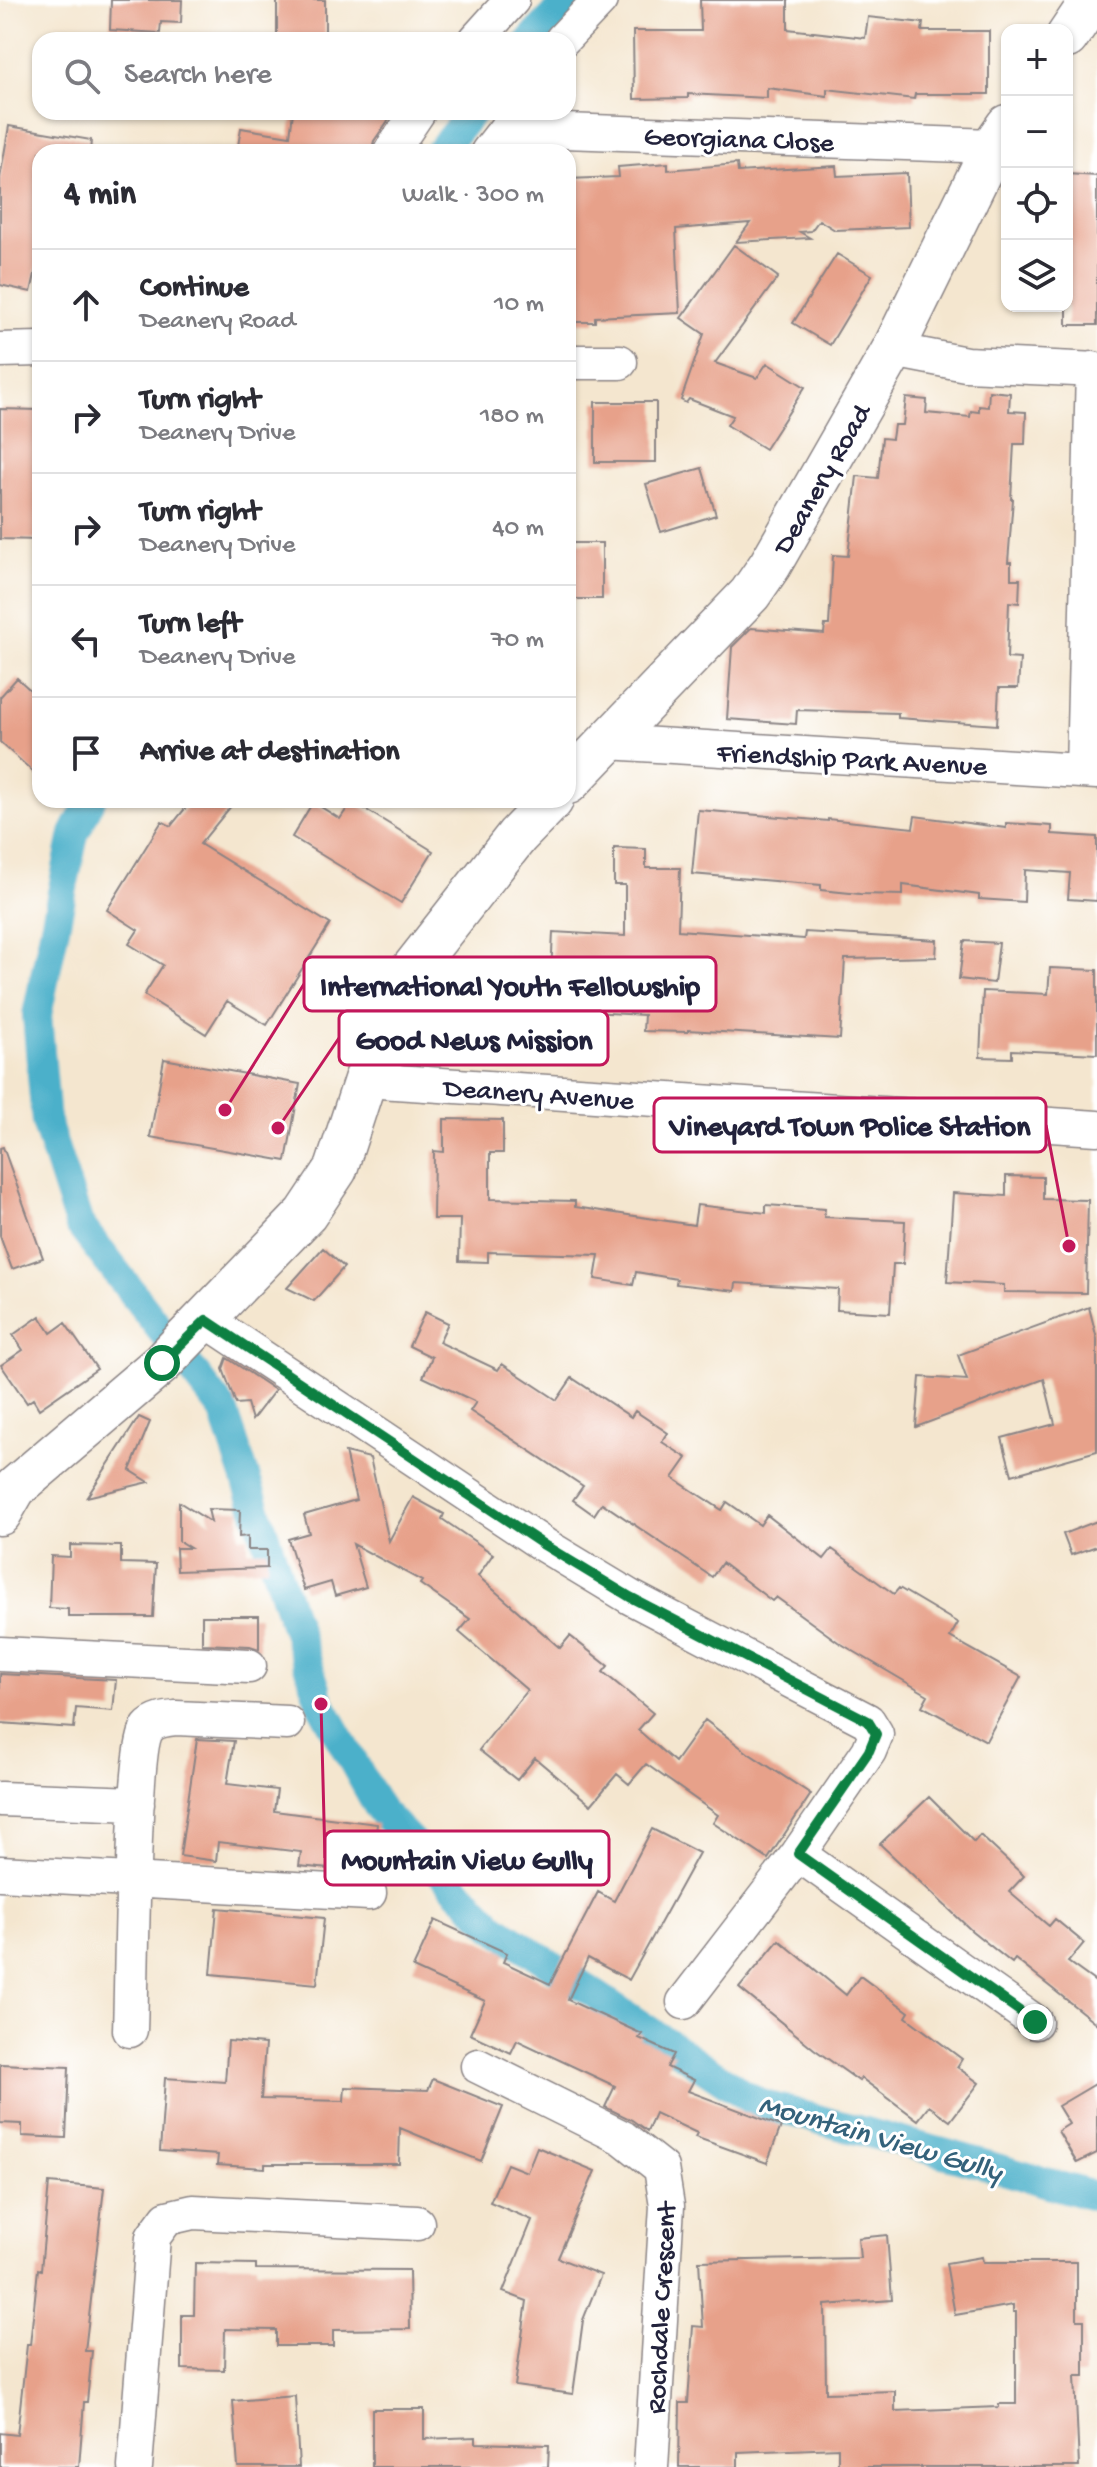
<!DOCTYPE html>
<meta charset="utf-8">
<style>
body{margin:0;font-family:"Gochi Hand",sans-serif;background:#f2f2f3;color:#2b2b33}
.controls{position:absolute;right:24px;top:24px;display:grid;overflow:hidden;border-radius:16px;box-shadow:0 2px 6px #0004}
.controls button{width:72px;height:72px;display:grid;place-items:center;padding:0;border:0;border-bottom:2px solid #e1e1e2;background:#fff;color:#2b2b33;font:40px sans-serif}
.stop{position:absolute;width:24px;height:24px;margin:-18px;border:6px solid #0b8043;border-radius:50%;background:#fff}
.stop.end{background:#0b8043;border-color:#fff;box-shadow:0 2px 8px #0008}
.list{margin:0;padding:0;list-style:none}
h2{display:flex;justify-content:space-between;align-items:center;height:104px;margin:0;padding:0 32px;font-size:34px}
h2 small{font-size:26px;font-weight:400;color:#7c7c81}
.list li{display:grid;grid-template-columns:52px 1fr auto;gap:24px;align-items:center;box-sizing:border-box;height:112px;padding:0 32px;border-top:2px solid #e1e1e2}
.list b{display:block;font-size:30px;white-space:nowrap}
.list p{margin:0;font-size:26px;white-space:nowrap;color:#7c7c81}
.list em{font-size:26px;font-style:normal;color:#7c7c81}
.icon{flex:none;width:44px;height:44px;fill:none;stroke:currentColor;stroke-width:2;stroke-linecap:round;stroke-linejoin:round}
.map{position:relative;flex:none;width:1097px;height:2467px;overflow:hidden}
.search{position:absolute;background:#fff;box-shadow:0 2px 6px #0004;left:32px;top:32px;width:544px;height:88px;display:flex;align-items:center;gap:20px;box-sizing:border-box;padding:0 28px;border-radius:24px;color:#7c7c81;font-size:30px}
.panel{position:absolute;background:#fff;box-shadow:0 2px 6px #0004;left:32px;top:144px;width:544px;height:664px;border-radius:24px}
.map>svg:first-child{display:block}
.lines{fill:none;stroke-linecap:round;stroke-linejoin:round}
.canal{stroke:#4bb0ca;stroke-width:30}
.building{fill:#e7a18a}
.minor-casing{stroke:#8b8485;stroke-width:37}
.tertiary-casing{stroke:#8b8485;stroke-width:45}
.minor{stroke:#fff;stroke-width:34}
.tertiary{stroke:#fff;stroke-width:42}
.route{stroke:#0b8043;stroke-width:10}
.labels{text-anchor:middle;stroke-width:6;stroke-linejoin:round;paint-order:stroke}
.street-label{font-size:28px;fill:#22223b;stroke:#fff}
.water-label{font-size:30px;font-style:italic;fill:#34627b;stroke:#fff}
.leader{fill:none;stroke:#c2185b;stroke-width:3}
.callout-dot{fill:#c2185b;stroke:#fff;stroke-width:3}
.callout{fill:#fff;stroke:#c2185b;stroke-width:3}
.callout-label{font-size:30px;text-anchor:middle;font-weight:bold;fill:#22223b}
</style>
<div class="map">
<svg width="1097" height="2467" viewBox="0 0 1097 2467">
<rect width="100%" height="100%" fill="#fff"/>
<filter id="ink" filterUnits="userSpaceOnUse"><feTurbulence type="fractalNoise" baseFrequency=".0125" numOctaves="2"/><feDisplacementMap in="SourceGraphic" scale="16" xChannelSelector="R" yChannelSelector="G"/><feConvolveMatrix kernelMatrix="1 2 1 2 8 2 1 2 1" color-interpolation-filters="sRGB"/></filter>
<filter id="wash" filterUnits="userSpaceOnUse"><feTurbulence type="fractalNoise" baseFrequency=".006" numOctaves="4" result="noise"/><feDisplacementMap in="SourceGraphic" scale="32" xChannelSelector="R" yChannelSelector="G"/><feGaussianBlur stdDeviation="1.8" result="paint"/><feColorMatrix in="noise" values="0 0 0 0 0 0 0 0 0 0 0 0 0 0 0 0 0 1.4 0 .05"/><feComposite in="paint" operator="in"/></filter>
<g filter="url(#wash)">
<rect width="100%" height="100%" fill="#f4e6cf"/>
<g class="lines">
<!-- canal -->
<path class="canal" d="M531,40l38,-40
M439,152l33,-40
M91,800l-17,34 -37,181 9,107 33,102 144,186 98,294 59,106 113,116 264,177 205,55 135,39"/>
</g>
<g id="blocks">
<!-- building -->
<path class="building" d="M111,0h71l-1,23 -20,-1 -1,11 -50,-3z
M277,0h48v40h-48z
M700,0h88v29l77,9 3,-21 55,6 -1,8h67v63h-74l-1,5 -87,-10v7l-60,-8v10l-79,-4v4l-54,1 -1,-68h68z
M293,112h101l-20,29 -3,11h-134l4,-24 49,8z
M9,126l82,14 -1,12h-50v100l-9,40 -31,-7v-107z
M668,163v7l69,-6 1,8 98,-6 1,10 70,-3 2,54 -74,3 -16,-10 -8,11 -11,1 10,6 -74,4 14,-19 -74,6 4,84 -85,4v5h-27v-143l51,-2 -1,-10z
M1067,174l30,2v149h-30z
M734,245l44,32 -63,86 42,15 10,-15 38,24 -40,62 -38,-24 6,-9 -44,-17 -3,4 -5,-3 23,-66 -23,-16z
M837,254l35,21 -42,70 -37,-22z
M989,391l21,2 -1,18 17,1 -1,32h-11l-3,55h2l-5,63h3v17h9l-1,24 -10,-1 -2,56 13,1 -2,29h-19l-2,37 -99,-7v-5l-101,-3 -1,14 -69,-5 5,-72 19,-19 73,6 1,-9h4l4,-70 15,1 9,-80 21,2 4,-40 10,1 2,-14h9l3,-27 21,2 -1,13 44,4 1,-6 8,1v-6l9,1z
M595,402h61v60h-61z
M0,409l40,1v130l-40,-1z
M702,468l14,47 -55,17 -15,-48z
M568,543h34v56h-34z
M17,678l23,21v79l-40,-36v-45z
M192,800h44l-36,44 130,80 -63,101 -40,-24 -21,33 -62,-39 19,-30 -34,-21 9,-14 -31,-20 55,-89 9,5z
M352,801l81,50 -32,52 -109,-66 21,-35 27,17z
M698,810l130,11v-2l85,9 2,-12 91,12v-5l46,3v8l45,3v64l-29,-2 2,-26 -45,-3 -1,32 -45,-3v-4l-76,-10v10l-43,-1 -39,-4v-5l-129,-11z
M614,848l32,1v19h34l-2,62 126,9 1,-7 132,8 -1,17 -91,2 -5,80 -152,-9v2l-45,-1 1,-16 -126,-7 -1,23 -56,-1 1,-58 89,3 2,-43 72,4v-51h-11z
M964,941l35,2 -5,40 -35,-4z
M1050,968l47,2v84l-85,-4v8l-32,-1 3,-66 65,3z
M164,1059l136,25 -14,77 -136,-24z
M444,1119l59,1v33h-13v46l85,2v6l119,18 3,-20 69,8v-8l59,4 -1,8 81,4 -2,43h-10l-3,49 -53,-3 1,-21 -102,-6 -1,8 -59,-7 1,-5 -41,-7 -3,13 -38,-6 4,-24 -111,-3v10l-29,-1 1,-42h-27l1,-68 10,1z
M3,1147l40,111 -31,11 -12,-33v-88z
M1006,1176l37,1v22l45,1 -2,93 -82,-1v-7l-57,-3 6,-89 53,3z
M323,1248l21,19 -30,34 -27,-13z
M1089,1307l8,32v112l-85,24 -10,-37 53,-14 -11,-45 -128,48 4,-50 47,3 -9,-25z
M425,1312l23,11 -9,19 59,28 4,-6 55,36 15,-22 59,39 4,-6 33,22 -6,9 25,16 -14,20 49,32 5,-8 33,23 7,-10 57,44 8,-10 62,45 5,-6 59,35 -8,14 71,40 -35,64 -64,-35 6,-11 -90,-53 -62,-45 -4,4 -50,-38 -10,14 -110,-74 -8,12 -21,-15 10,-14 -113,-75 6,-9 -53,-25 9,-20 -23,-11z
M40,1316l11,17 14,-10 32,46 -58,40 -6,-10 -6,4 -26,-38 22,-15 -10,-15z
M227,1358l48,32 -23,30 -5,-17 -11,1 -13,-35z
M139,1417l11,5 -20,48 19,12 -62,15z
M345,1452l25,6 19,83 24,-44 31,17 -2,5 51,35 -15,22 82,72 10,-12 38,30 -5,6 50,41 -15,17 37,32 30,-42 43,33 63,41 -43,65 -55,-36 5,-8 -72,-51 -17,20 -12,-10 -26,31 -56,-47 -18,22 -38,-30 48,-60 -68,-58 11,-13 -50,-35 2,-3 -69,-37 13,43 -31,9 -4,-14 -27,8 -16,-51 21,-6 -5,-18 52,-15z
M179,1502l32,20 -3,-13 32,1 -1,27 9,-1v14h19v18l-90,3 -1,-23h14l-11,-7z
M1097,1521v25l-26,9 -8,-21z
M70,1545l51,1v17l35,1 -3,53h-85v-8l-19,-1 2,-52 19,1z
M202,1616h57v33l-9,-3 -48,-2z
M0,1674l116,6 -3,31 -37,-3 -2,20 -74,-5z
M197,1739l37,2 -7,43 50,6 -3,21 103,13 -6,49 -72,-7 2,-14 -83,-10 -2,19 -36,-5z
M929,1797l45,45 6,-7 44,41 -15,16 40,34 6,-7 29,24 -16,19 29,21v41l-82,-65 -3,4 -40,-32 -92,-87z
M652,1829l47,24 -70,127 -41,-22 -20,42 74,34 -3,4 35,16 -7,13 27,13 -6,11 93,35 -14,37 -72,-26 2,-4 -42,-20 -8,18 -15,-11 -27,-13 10,-21 -98,-46 -6,13 -41,-19 15,-33 -72,-33 22,-48 72,33 -4,9 47,22 48,-92 16,9z
M217,1908l107,10 -7,66 -106,-10z
M779,1940l67,55 14,-19 49,36 -3,5 56,42 -5,8 22,16 -29,38 -21,-15 -11,14 -57,-42 -2,3 -45,-32 -75,-61z
M228,2041l37,3 -4,55 83,2 1,-14 83,3 5,-11 70,28 -22,54 -81,-33 -1,36h-134v4l-48,-3 1,-10 -58,-4 5,-73 60,4z
M0,2064l69,3 -3,71 -44,-2v-12l-22,-1z
M1097,2083v70l-20,10 -19,-32 11,-7 -11,-18z
M537,2147l58,24 -37,87 43,17 -18,45 -10,74 -58,-8 12,-85 -24,-9 29,-72 -42,-18 17,-38 20,8z
M49,2183l55,5 -19,163h7l-5,51h-3l-5,65h-79v-34l17,2 10,-90h3l8,-76 3,1z
M887,2235l5,65 -67,5 1,88 69,-2v20l104,-4v-3h17v-92h-3v-7l-58,10 -9,-52 36,-6 1,5h94v58h7v56h-9l4,91h-241v-19l-100,4v15h-59l1,-64h8l5,-77 10,1 -4,-66 161,-3 -2,-20z
M195,2263l61,1v5l153,1 1,59 -77,1v16h-57v-16l-51,-1 -1,41 -42,-1v-54h12z
M295,2396l4,71h-61l-5,-66z
M372,2409h52v30l52,-2v6l73,2 -1,22h-176z"/>
</g>
</g>
<g filter="url(#ink)">
<use href="#blocks" fill-opacity="0" stroke="#8b8485" stroke-width="2"/>
<g class="lines">
<defs>
<path id="minor" d="M476,40l36,-40
M562,40l38,-40
M518,112l-12,17 487,17
M391,152l27,-40
M488,152l18,-23
M0,350l40,-1
M893,350l73,14 131,6
M568,362h52
M608,742l489,30
M1083,771l10,-402
M365,1080l732,48
M206,1320l338,225 86,52 238,124 8,13 -7,17 -71,103 -114,148
M0,1654l249,12
M0,1799l137,5
M798,1854l237,168
M0,1873l369,20
M130,2030c2,-43 2,-281 18,-302 7,-8 18,-9 28,-10l111,5
M478,2066l145,72 38,30 6,38 -16,261
M135,2467l18,-230 14,-19 26,-6 224,11"/>
<path id="tertiary" d="M1067,37l25,-37
M568,783l182,-189 20,-29 123,-215 100,-204 14,-20
M0,1514l15,-26 147,-125 144,-149 30,-45 29,-89 49,-113 103,-131 35,-36"/>
</defs>
<!-- minor casing -->
<use href="#minor" class="minor-casing"/>
<!-- tertiary casing -->
<use href="#tertiary" class="tertiary-casing"/>
<!-- minor -->
<use href="#minor" class="minor"/>
<!-- tertiary -->
<use href="#tertiary" class="tertiary"/>
</g>
</g>
<g class="lines" filter="url(#ink)">
<!-- route -->
<path class="route" d="M162,1363l44,-43 338,225 86,52 238,124 8,13 -7,17 -71,103 237,168"/>
</g>
<g class="labels">
<!-- street labels -->
<g class="street-label">
<text transform="translate(739 137) rotate(2)" y="10">Georgiana Close</text>
<text transform="translate(820 478) rotate(-60)" y="10">Deanery Road</text>
<text transform="translate(852 757) rotate(3)" y="10">Friendship Park Avenue</text>
<text transform="translate(539 1092) rotate(4)" y="10">Deanery Avenue</text>
<text transform="translate(659 2308) rotate(-87)" y="10">Rochdale Crescent</text>
</g>
<!-- water labels -->
<g class="water-label">
<text transform="translate(881 2136) rotate(16)" y="10">Mountain View Gully</text>
</g>
</g>
<!-- callouts -->
<path class="leader" d="M225 1110L304 984M278 1128L339 1038M1069 1246L1046 1125M321 1704L325 1858"/>
<g class="callout-dot">
<circle cx="225" cy="1110" r="8"/>
<circle cx="278" cy="1128" r="8"/>
<circle cx="1069" cy="1246" r="8"/>
<circle cx="321" cy="1704" r="8"/>
</g>
<g class="callout">
<rect x="304" y="957" width="412" height="54" rx="8"/>
<rect x="339" y="1011" width="269" height="54" rx="8"/>
<rect x="654" y="1098" width="392" height="54" rx="8"/>
<rect x="325" y="1831" width="284" height="54" rx="8"/>
</g>
<g class="callout-label">
<text x="510" y="995">International Youth Fellowship</text>
<text x="474" y="1049">Good News Mission</text>
<text x="850" y="1135">Vineyard Town Police Station</text>
<text x="467" y="1869">Mountain View Gully</text>
</g>
</svg>
<div class="controls">
<button>+</button>
<button>−</button>
<button><svg class="icon" aria-label="locate" viewBox="0 0 24 24"><circle cx="12" cy="12" r="6"/><path d="M12 2v4M12 18v4M2 12h4M18 12h4"/></svg></button>
<button><svg class="icon" aria-label="layers" viewBox="0 0 24 24"><path d="M12 4l9 5-9 5-9-5zM3 14l9 5 9-5"/></svg></button>
</div>
<div class="stop" style="left:162px;top:1363px"></div>
<div class="stop end" style="left:1035px;top:2022px"></div>
<div class="search"><svg class="icon" aria-label="search" viewBox="0 0 24 24"><circle cx="10" cy="10" r="6"/><path d="M15 15l6 6"/></svg>Search here</div>
<section class="panel">
<h2>4 min<small>Walk · 300 m</small></h2>
<ul class="list">
<li><svg class="icon" aria-label="ahead" viewBox="0 0 24 24"><path d="M12 20V5M6 11l6-6 6 6"/></svg><div><b>Continue</b><p>Deanery Road</p></div><em>10 m</em></li>
<li><svg class="icon" aria-label="right" viewBox="0 0 24 24"><path d="M7 20v-9h11M14 6l5 5-5 5"/></svg><div><b>Turn right</b><p>Deanery Drive</p></div><em>180 m</em></li>
<li><svg class="icon" aria-label="right" viewBox="0 0 24 24"><path d="M7 20v-9h11M14 6l5 5-5 5"/></svg><div><b>Turn right</b><p>Deanery Drive</p></div><em>40 m</em></li>
<li><svg class="icon" aria-label="left" viewBox="0 0 24 24"><path d="M17 20v-9H6M10 6l-5 5 5 5"/></svg><div><b>Turn left</b><p>Deanery Drive</p></div><em>70 m</em></li>
<li><svg class="icon" aria-label="arrive" viewBox="0 0 24 24"><path d="M6 21V4h12l-3 4 3 4H6"/></svg><div><b>Arrive at destination</b></div></li>
</ul>
</section>
</div>
